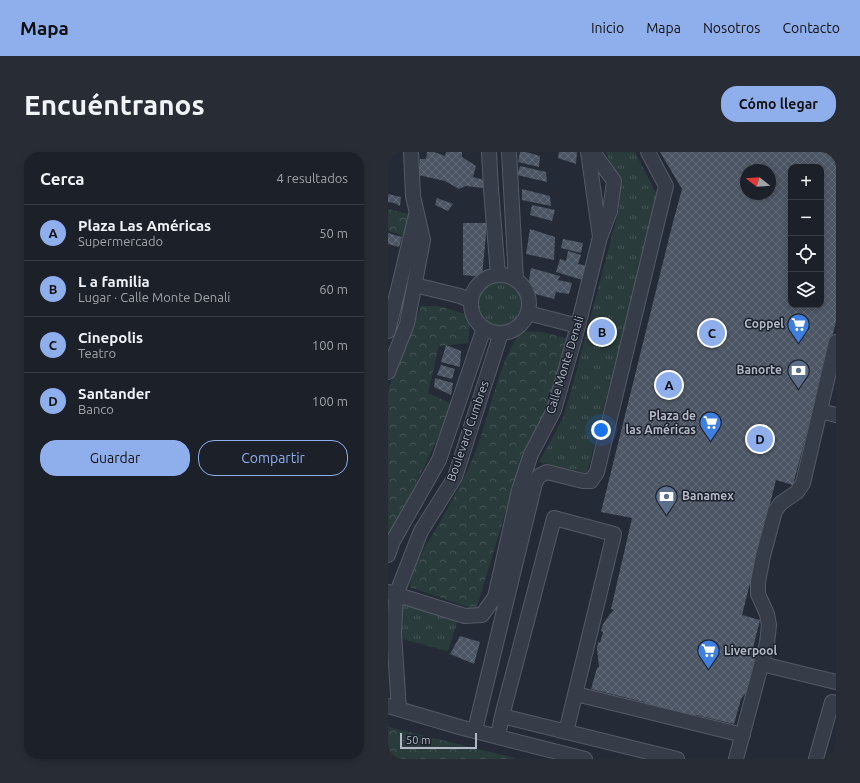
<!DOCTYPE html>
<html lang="es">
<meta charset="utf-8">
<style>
body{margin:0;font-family:Ubuntu,sans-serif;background:#282d35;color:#f1f3f6}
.controls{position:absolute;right:12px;top:12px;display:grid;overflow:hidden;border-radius:8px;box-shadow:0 2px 6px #0003}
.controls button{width:36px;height:36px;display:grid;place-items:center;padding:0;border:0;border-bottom:1px solid #393e46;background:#1b2029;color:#f1f3f6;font:20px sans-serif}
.compass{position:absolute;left:352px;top:12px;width:36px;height:36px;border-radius:50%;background:#1b2029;box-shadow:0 2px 6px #0003;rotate:287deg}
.scale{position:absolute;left:12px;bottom:10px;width:77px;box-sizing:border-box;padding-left:4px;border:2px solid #b2b8c4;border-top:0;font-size:11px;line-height:14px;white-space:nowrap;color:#b2b8c4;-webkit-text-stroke:3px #1c222d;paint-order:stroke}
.you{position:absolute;left:213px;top:278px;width:14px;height:14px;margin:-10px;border:3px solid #fff;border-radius:50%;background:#1a73e8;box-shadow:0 0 0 6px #1a73e833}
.badge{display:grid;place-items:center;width:26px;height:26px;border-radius:50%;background:#8faeec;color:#111;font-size:13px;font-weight:700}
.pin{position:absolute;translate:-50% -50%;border:2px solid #fff;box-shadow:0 1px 4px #0006}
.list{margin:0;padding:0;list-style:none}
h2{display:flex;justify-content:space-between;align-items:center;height:52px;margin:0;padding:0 16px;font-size:17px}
h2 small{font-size:13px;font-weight:400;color:#a0a3a8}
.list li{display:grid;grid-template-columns:26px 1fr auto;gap:12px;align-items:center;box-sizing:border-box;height:56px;padding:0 16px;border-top:1px solid #393e46}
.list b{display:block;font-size:15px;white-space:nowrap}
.list p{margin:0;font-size:13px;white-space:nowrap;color:#a0a3a8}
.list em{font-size:13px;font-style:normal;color:#a0a3a8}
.actions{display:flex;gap:8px;padding:12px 16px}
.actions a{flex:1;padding:9px 0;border:1px solid #8faeec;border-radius:16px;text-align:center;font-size:14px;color:#8faeec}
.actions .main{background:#8faeec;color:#111}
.icon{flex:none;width:22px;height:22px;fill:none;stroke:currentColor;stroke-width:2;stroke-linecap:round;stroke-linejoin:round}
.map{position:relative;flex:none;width:448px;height:607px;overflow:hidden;border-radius:16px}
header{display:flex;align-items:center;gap:24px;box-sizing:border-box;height:56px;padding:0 20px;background:#8faeec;color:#111}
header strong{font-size:19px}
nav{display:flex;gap:22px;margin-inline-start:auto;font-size:14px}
.intro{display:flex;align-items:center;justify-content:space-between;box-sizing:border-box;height:96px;padding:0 24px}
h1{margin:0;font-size:28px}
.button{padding:10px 18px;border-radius:16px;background:#8faeec;color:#111;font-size:14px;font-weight:700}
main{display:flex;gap:24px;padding:0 24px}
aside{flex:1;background:#1b2029;border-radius:16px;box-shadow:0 2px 6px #0003}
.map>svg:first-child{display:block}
.forest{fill:url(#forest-crowns)}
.park{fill:url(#park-tufts)}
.building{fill:url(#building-cross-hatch);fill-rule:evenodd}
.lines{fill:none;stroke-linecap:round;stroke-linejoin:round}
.minor-casing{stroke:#555b66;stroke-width:16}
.minor{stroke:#373d48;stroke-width:14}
.labels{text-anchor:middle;stroke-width:3;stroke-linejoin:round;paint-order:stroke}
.poi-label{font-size:12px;font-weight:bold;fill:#b2b8c4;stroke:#1c222d;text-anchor:end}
.street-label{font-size:12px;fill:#b2b8c4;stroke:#1c222d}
</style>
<header>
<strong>Mapa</strong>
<nav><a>Inicio</a><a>Mapa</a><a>Nosotros</a><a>Contacto</a></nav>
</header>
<div class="intro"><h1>Encuéntranos</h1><a class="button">Cómo llegar</a></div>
<main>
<aside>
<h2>Cerca<small>4 resultados</small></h2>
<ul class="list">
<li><span class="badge">A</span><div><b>Plaza Las Américas</b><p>Supermercado</p></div><em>50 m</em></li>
<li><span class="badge">B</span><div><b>L a familia</b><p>Lugar · Calle Monte Denali</p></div><em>60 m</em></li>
<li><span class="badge">C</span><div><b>Cinepolis</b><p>Teatro</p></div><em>100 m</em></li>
<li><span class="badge">D</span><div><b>Santander</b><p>Banco</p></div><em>100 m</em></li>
</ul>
<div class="actions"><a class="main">Guardar</a><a>Compartir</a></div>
</aside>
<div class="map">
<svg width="448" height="607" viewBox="0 0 448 607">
<defs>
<pattern id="forest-crowns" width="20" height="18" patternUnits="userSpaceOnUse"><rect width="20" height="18" fill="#2a3b3c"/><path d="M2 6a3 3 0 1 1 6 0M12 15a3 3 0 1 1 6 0" fill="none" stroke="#465557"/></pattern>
<pattern id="park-tufts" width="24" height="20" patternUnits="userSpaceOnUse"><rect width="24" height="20" fill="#2a3b3c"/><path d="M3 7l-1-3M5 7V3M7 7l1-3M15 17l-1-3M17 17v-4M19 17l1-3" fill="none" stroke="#465557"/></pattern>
<pattern id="building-cross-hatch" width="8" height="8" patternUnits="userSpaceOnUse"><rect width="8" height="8" fill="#4c5563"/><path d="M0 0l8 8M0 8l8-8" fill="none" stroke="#636b78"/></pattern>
</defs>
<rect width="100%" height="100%" fill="#242b37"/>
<!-- forest -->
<path class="forest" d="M0,57l20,5 -3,22 -17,-5z
M33,154h17l33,10 -3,27 -29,3 -11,47 26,12 -66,136v-151z
M133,179l21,1 27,7 -21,73 -25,42 -47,156 -66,-23c3,-26 20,-46 32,-69 12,-20 24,-43 33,-65 16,-40 21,-86 46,-122z
M0,575l127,31 -1,1h-126z"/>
<!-- park -->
<path class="park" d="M218,0h29l21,41 -21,93 -48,187 -48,-11 24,-44 10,-34 46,-175 -3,-31z
M86 153a24 24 0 1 1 48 0a24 24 0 1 1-48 0Z
M15,449l55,19 -10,31 -46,-12z"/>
<!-- building -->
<path class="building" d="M39,0h7l11,4 1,-4h16v5l14,9 -3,11 11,3 -1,8 -17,-2 -7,3 -14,-8 -27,-6 2,-16h6z
M132,0h6l14,4 -1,11 -21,-5z
M171,0h18l-1,12 -18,-6z
M272,0h176v170l-43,163 -17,-5 -34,135 18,5 -7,28 3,5v6l-1,9h-3l-2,11 2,1 -2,7 -9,12 -7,25 -37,-9 -8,1 -39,-10 -6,-4 -53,-13 6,-21 2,-1 -2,-18 1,-7 2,1 3,-11 -2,-1 2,-7 7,-10 4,-4 -3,-1 21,-91 -31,-6 72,-290 9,-33zM403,15h30v138h-30zM358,18h24v24h-24z
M132,14l26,6 1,10 -30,-7z
M134,37l28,7 1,10 -29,-6z
M0,42l13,3 -1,9 -6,-3 -6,-1z
M49,46l16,6 -5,7 -13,-6z
M144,53l23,5 -3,11 -22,-6z
M75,71h24l-5,54 -19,-2z
M142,77l25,8 -1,23 -28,-6z
M0,81l14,4 -3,10 -11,-3z
M175,87l20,4 -2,10 -20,-5z
M180,99l13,4 -3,9 9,2 -4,14 -27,-8 4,-13 6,2z
M143,116l29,8 -2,4 14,3 -3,11 -13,-2 -2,7 -22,-6 2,-5 -6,-2z
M58,193l15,6 -1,16 -19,-5z
M53,213l14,4 -3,10 -15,-4z
M47,226l18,5 -2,12 -17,-8z
M72,484l20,6 -6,22 -24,-10z"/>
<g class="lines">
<defs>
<path id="minor" d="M101,0l2,37 7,86
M121,0l7,128
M205,0l21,29 -4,30 -9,24
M83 152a29 29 0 1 1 58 0a29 29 0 1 1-58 0Z
M27,133l45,11 11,5
M140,161l50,13
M0,179l28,-116
M0,220l19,-48 16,-84 -10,-44 -2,-44
M432,259l16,4
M0,403l5,-14 46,-81 45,-132
M0,440l77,24 17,-1 13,-18 24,-107 12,-36 23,-44 24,-84 22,-89 -12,-85
M374,512l74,18
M188,542l167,41
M0,554l75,22 122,31
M11,557l-5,-75 2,-39 25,-64 34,-54 46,-144
M114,564l175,43
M87,578l60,-247 4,-7 8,-4 36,9h8l6,-9 69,-286 -18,-34
M110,584l4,-20 52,-198 60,16 -48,198
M348,607l31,-116 2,-18 -2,-11 -9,-20v-12l5,-26 12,-45 6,-8 16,-11 6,-9 33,-141
M428,607l16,-57"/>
</defs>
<!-- minor casing -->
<use href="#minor" class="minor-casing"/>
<!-- minor -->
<use href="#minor" class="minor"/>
</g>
<!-- icons -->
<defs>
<symbol id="supermarket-pin" viewBox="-11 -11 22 30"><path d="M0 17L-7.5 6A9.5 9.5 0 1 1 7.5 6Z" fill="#3f7fe0" stroke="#1c222d"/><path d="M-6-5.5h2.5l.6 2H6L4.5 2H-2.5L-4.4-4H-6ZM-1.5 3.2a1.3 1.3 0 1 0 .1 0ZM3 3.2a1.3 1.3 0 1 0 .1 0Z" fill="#fff"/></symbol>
<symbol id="bank-pin" viewBox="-11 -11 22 30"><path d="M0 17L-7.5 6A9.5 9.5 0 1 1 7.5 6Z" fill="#5c6f8a" stroke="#1c222d"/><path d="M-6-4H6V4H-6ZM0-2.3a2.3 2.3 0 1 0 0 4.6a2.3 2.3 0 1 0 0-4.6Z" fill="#fff"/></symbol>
</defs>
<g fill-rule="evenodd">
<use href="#supermarket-pin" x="398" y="160" width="25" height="34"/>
<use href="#bank-pin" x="398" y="206" width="25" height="34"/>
<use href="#supermarket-pin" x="310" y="258" width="25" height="34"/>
<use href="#bank-pin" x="266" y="332" width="25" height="34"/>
<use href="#supermarket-pin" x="308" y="486" width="25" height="34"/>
</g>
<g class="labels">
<!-- poi labels -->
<g class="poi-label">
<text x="396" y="176">Coppel</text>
<text x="394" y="222">Banorte</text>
<text x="308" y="268">Plaza de<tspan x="308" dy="14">las Américas</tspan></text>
<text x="294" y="348" text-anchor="start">Banamex</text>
<text x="336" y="503" text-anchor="start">Liverpool</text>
</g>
<!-- street labels -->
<g class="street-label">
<text transform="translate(177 213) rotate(-73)" y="4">Calle Monte Denali</text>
<text transform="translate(80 279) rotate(-71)" y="4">Boulevard Cumbres</text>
</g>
</g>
</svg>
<div class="controls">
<button>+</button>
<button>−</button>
<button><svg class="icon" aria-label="locate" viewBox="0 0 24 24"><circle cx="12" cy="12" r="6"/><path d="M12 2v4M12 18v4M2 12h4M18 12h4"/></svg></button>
<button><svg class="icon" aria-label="layers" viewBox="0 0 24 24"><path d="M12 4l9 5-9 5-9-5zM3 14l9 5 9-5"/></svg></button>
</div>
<svg class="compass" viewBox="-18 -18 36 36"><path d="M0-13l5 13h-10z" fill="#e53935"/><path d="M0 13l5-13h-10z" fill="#a0a3a8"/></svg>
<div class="scale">50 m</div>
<div class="you"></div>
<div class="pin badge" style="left:281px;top:233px">A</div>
<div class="pin badge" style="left:214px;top:180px">B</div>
<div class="pin badge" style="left:324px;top:181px">C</div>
<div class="pin badge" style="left:372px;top:287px">D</div>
</div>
</main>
